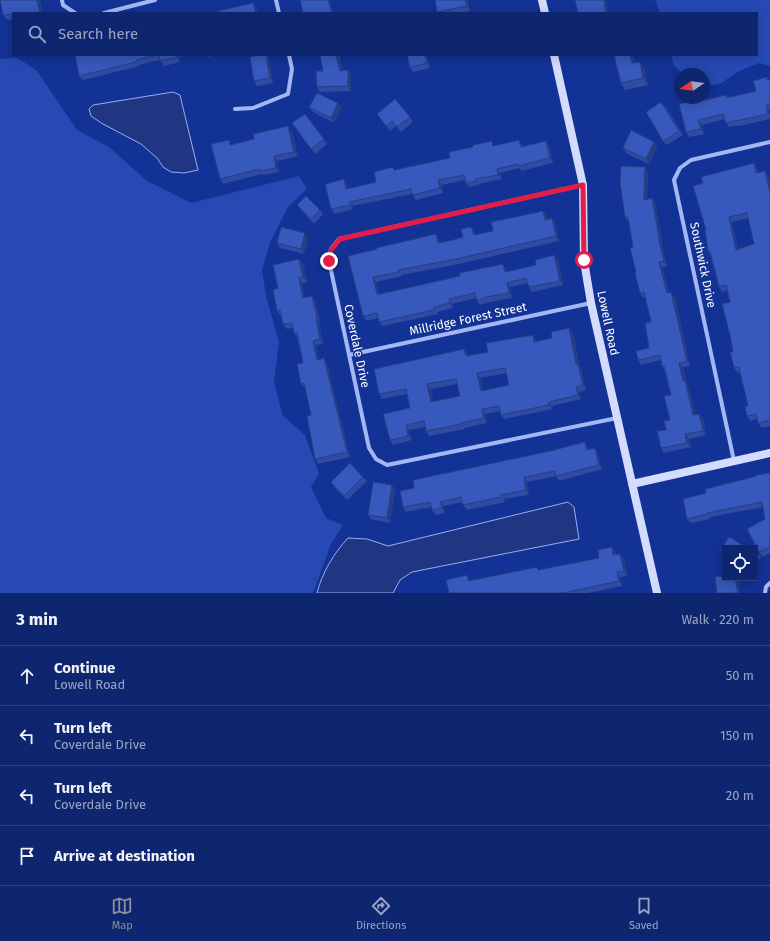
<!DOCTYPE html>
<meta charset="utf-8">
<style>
body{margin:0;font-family:"Fira Sans",sans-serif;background:#172e75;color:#f1f3f6}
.controls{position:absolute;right:12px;bottom:12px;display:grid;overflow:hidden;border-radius:0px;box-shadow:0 2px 10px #0003}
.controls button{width:36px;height:36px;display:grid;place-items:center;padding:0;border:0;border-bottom:1px solid #2e4383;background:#0e2670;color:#f1f3f6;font:20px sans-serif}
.compass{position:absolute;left:674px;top:68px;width:36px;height:36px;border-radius:50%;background:#0e2670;box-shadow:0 2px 10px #0003;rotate:257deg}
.stop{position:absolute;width:12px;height:12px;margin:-9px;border:3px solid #e11d48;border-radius:50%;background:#fff}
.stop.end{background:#e11d48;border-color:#fff;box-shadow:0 1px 4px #0008}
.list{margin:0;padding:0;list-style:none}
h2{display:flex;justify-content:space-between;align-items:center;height:52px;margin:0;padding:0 16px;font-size:17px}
h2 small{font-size:13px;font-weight:400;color:#9ba5c3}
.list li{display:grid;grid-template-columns:26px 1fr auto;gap:12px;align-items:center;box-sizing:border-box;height:60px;padding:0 16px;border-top:1px solid #2e4383}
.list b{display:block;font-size:15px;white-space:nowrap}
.list p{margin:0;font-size:13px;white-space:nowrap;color:#9ba5c3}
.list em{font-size:13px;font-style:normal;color:#9ba5c3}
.icon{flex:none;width:22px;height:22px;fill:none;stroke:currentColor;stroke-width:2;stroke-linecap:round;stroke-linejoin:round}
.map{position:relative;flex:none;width:770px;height:593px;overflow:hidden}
.search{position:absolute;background:#0e2670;box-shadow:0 2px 10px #0003;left:12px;right:12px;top:12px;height:44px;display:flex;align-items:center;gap:10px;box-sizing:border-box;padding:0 14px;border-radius:0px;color:#9ba5c3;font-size:15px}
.sheet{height:292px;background:#0e2670}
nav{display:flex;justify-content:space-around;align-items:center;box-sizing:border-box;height:56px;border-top:1px solid #2e4383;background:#0e2670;font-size:11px;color:#9ba5c3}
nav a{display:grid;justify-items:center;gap:2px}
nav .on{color:#8c9099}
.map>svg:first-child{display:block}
.green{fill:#2649b4}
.water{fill:#203682;stroke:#96aff5}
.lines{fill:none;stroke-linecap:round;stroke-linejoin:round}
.street{stroke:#a4b7f2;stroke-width:4}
.secondary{stroke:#d3dcfc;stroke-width:8}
.wall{fill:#2f4ca2;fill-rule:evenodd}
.shaded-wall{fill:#263e84}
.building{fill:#3758bc;stroke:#263e84;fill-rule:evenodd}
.route{stroke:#e11d48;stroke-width:5}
.labels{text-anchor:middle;stroke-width:3;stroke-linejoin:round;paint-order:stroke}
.street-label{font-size:12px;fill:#fff;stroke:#133295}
</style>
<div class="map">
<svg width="770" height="593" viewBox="0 0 770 593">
<rect width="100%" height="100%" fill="#133295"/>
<!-- green -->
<path class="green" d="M655,0h115v66l-11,-3 -20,8 -19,13 -16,2v-12h-21l-9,-8 -3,-11h86v-42h-97z
M18,58l19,13 40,59 32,17 38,34 44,22 108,-27 8,13 -19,18 -18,36 -8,27 4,26 13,46 -5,40 9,34 22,19 14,39 -8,13 15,31 17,7 -12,19 -18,49h-313v-534z"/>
<!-- water -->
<path class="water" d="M173,92l7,3 18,75 -14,3 -13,-1 -8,-5 -6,-9 -16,-14 -38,-20 -12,-8 -2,-7 4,-4z
M568,502l6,5 5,32 -167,33 -12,8 -7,13h-76c5,-20 17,-40 31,-55l19,1 21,7z"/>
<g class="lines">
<!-- street -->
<path class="street" d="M62,0l1,5 12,8
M276,0l3,13
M104,13l51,-13
M235,109l18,-1 35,-14 4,-25 -3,-14
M583,185l-244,54 -8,10 -2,12 40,187 7,11 11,6 230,-47
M349,355l242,-52
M734,461l-60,-281 6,-12 11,-8 79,-18
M765,593l1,-6 4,-4"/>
<!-- secondary -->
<path class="secondary" d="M542,0l3,13
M554,55l29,130 1,76 7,42 66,290
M632,484l138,-31"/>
</g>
<!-- wall -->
<path class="wall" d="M40,0l3,13h-30l-1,6 -5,1 -4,-5z
M435,0h33l2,11 -11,2h-21l-1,-1z
M75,55h115l-11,2 1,5 -16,4 -4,-6 -21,5v1l-56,14 -4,-4z
M207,55h11l-9,2z
M260,55h7l2,4 4,24 -16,3 -3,-5z
M320,55h19l3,16 6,-1 3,5v16l-31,1 -3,-5 6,-16z
M427,55l3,13 -17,4 -3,-5z
M614,55h19l2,8 5,-1 4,6 4,17 -23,5 -4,-7z
M767,77l1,3 2,-1v40l-31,7 -1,-1 -9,2 -3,-4 -1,-4 -23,6 2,9 -15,3 -3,-5 16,-31 24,-6 2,2 28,-6z
M338,103l3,5 -7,15 -21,-11 -4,-5z
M665,106l18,29 -16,10 -4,-4z
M305,114l22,30 -12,10 -23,-31z
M377,114l33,3 3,5 -12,10 -5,-6 -6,5z
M292,131l6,25 -21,5 2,11 -16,3 -1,-1 -39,10 -3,-5 12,-34z
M519,140l4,6 23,-5 3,5 4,17 -32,8 -1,-3 -20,5 2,6 -23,5v1l-10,2 -3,-4 -1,-3 -23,5 1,8 -27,7 -4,-6 -60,12 1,3 -18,5 -4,-5 16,-25 1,5 28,-7 19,-12 55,-12z
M658,146l-9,18 -23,-11 -3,-5z
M645,167l3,5 -1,27 5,-1 3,5 7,38h-1l6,25 -5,1 7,26 6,4 15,69 -7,1 3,14 2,4 7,29h4l4,4 3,17 -17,4 2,8 -27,6 -3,-5 5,-18 4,-10 1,-25 -6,-24 -3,-5 -1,-6 -20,5 -3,-5 11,-12 2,-26 -6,-25 -2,1 -3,-5 -4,-21 -3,-25 -4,-25 -4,-5z
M757,168l1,5 10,3 2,8v242l-8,2 -4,-5 -1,-4 -7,2 -3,-5 1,-10 -8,-33h-2l-4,-5 -1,-16 -3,-50 -3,-12 -5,2 -3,-5 -9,-33 -2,-3 -2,-21zM748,218l6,26 -16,5 -6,-27z
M297,205l23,5 3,4 -9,10 -13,-14z
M543,211l4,5v3l8,4 4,18 -100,23 -57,11v1l-26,6 3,12 127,-25 1,3 29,-7 18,-10 4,5 5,25 -31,7 -3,-5 -1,-4 -18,4 2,11 -22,4 -10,3 -3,-4 -1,-3 -24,6 1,4 -16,4 1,2 -56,12 -3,-4 -1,-4 -11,3 -4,-5 14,-67 62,-10 1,4 23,-6 8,-10 3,4 1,4 18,-4z
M308,238l-4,16 -24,-6 -3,-5z
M303,263l4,19 -5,1 3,14 7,-1 3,4 5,22h-1l4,22 -7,1 3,14 8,4 23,94 -32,7 -3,-5 -4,-44 -6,-27 -4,-4 2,-21 -6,-26 -3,-4 -1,-5 -6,1 -4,-5 -1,-9 -1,1 -4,-5 1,-23z
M573,333l6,32 2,3 5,22 -6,2 1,7 -29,7 1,3 -49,10 -3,-4 -1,-4 -15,3 2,9 -23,5 1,1 -36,7 -3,-5 -1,-4 -16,3 3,10 -19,5 -3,-5 20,-32 -3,-14 -25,5 -3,-5 89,-41v3l20,-4 48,-13v2zM506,373l3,12 -26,6 -3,-13zM457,384l3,12 -27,5 -2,-12z
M588,447v3l10,3 4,16 -43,12 -3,-5 -29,6 2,13 -25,4 1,3 -38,8 -4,-5v-3l-20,4 2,7 -9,2 -4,-5 -1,-3 -25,5 -3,-5 11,-19z
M770,473v80l-8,4 -3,-5 6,-33 -2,-12 -53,10v2l-19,4 -4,-4 19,-26z
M363,477l4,4 -20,19 -13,-13 -3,-5z
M392,485l3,4 -5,34 -19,-4 -3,-4z
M615,551l1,4 8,4 3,17 -7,1 2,9 -34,7h-139l18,-18 3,6 69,-11 60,-12z
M755,552l3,1 3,5 -6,3z"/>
<!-- shaded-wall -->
<path class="shaded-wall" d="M37,0h3l3,13h-3z
M328,0h2l4,13h-2z
M465,0h3l2,11 -3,-5z
M604,0h2l3,13h-3z
M253,3l4,4 1,6h-2z
M176,55h1l2,2 1,5 -3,-5z
M266,55l3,4 4,24 -3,-5z
M336,55h3l4,20 -3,-4z
M425,55h2l3,13 -3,-5z
M630,55h3l4,15 -5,-7z
M640,62l4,6 4,17 -5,-7z
M348,70l3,5v16l-3,-5z
M338,103l3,5 -7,15 -3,-5z
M766,105l4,5v6l-2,-2z
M698,120l4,5 2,9 -3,-5z
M288,126l4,5 6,25 -4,-4z
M519,140l3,5 2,7 -3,-5z
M546,141l3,5 4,17 -3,-5z
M654,142l4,4 -9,18 -3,-5z
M274,156l3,5 2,11 -3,-4z
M754,163l3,5 3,10 -4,-5z
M645,167l3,5 -1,32 -3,-4z
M497,169l3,4 2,6 -4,-4z
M765,171l3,5 2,8v9z
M344,179l3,5 3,10 -4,-5z
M438,180l4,5 1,8 -3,-5z
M652,198l3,5 7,38 -3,-4z
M349,202l3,4 1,3 -3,-4z
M543,211l4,5 1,8 -3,-4z
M729,217l3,5 7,33 -3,-5z
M552,218l3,5 4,18 -3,-5z
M471,227l3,4 3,9 -3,-5z
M305,233l3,5 -4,16 -3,-5z
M436,234l3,5 3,9 -4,-5z
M658,237l3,4 6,25 -3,-5z
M554,255l4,5 5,25 -3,-4z
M299,259l4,4 4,19 -4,-5z
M659,262l3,5 8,31 -3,-5z
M503,264l3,5 2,8 -3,-5z
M373,277l3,5 4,16 -3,-4z
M299,278l3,5 4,19 -3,-4z
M507,283l3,4 2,11 -3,-5z
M671,292l4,5 15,69 -3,-5z
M312,296l3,4 5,22 -3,-5z
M449,299l3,5 1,4 -3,-5z
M316,317l3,5 4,22 -3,-5z
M569,328l4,5 6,32 2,3 5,22 -3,-5 -7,-21z
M533,335l3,4 1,7 -3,-4z
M313,341l3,4 4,20 -3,-5z
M464,349l4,4 1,8 -3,-5z
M324,358l3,5 23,94 -3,-5z
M679,363l4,4 3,14 2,4 9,35 -4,-5 -10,-34z
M477,373l3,5 4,18 -3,-5z
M427,384l4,5 3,18 -3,-5z
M576,387l4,5 1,7 -3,-4z
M549,402l3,4 1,3 -4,-4z
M482,409l3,5 2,9 -3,-5z
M699,414l4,4 3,17 -3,-4z
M406,425l3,5 3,10 -4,-4z
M685,434l4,5 2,8 -4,-4z
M585,442l3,5 2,8 -4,-5z
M595,448l3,5 4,16 -3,-4z
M524,477l3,5 2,13 -3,-5z
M392,485l3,4 -5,34 -3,-5z
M440,502l3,4 2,7 -3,-5z
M612,547l3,4 2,9 -4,-5z
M620,554l4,5 3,17 -3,-5z
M617,572l3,5 2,9 -3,-5z
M467,575l3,5 1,6 -3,-5z
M735,578h3v1l2,14h-2z"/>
<!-- building -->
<path class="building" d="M0,0h37l3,13h-27v8l-2,-7 -8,1z
M300,0h28l4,13h-29z
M435,0h30l2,6 -30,6z
M575,0h29l2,13h-28z
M253,3l3,10h-41l3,-1v-1z
M75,55h82l-21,5v2l-57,14z
M159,55h17l1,2 -17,4z
M260,55h6l4,23 -16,3 -4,-24z
M320,55h16l4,16 8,-1v16l-31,1 -1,-16h7z
M407,55h18l2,8 -17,4z
M614,55h16l2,8 8,-1 3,16 -22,5z
M767,77v3l3,-1v25l-4,1 2,9 -32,7v-1l-10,3 -3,-9 -25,6 3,9 -15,3 -7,-28 22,-5v2l25,-6 1,3 29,-7 -3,-10z
M317,93l21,10 -7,15 -22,-11z
M395,99l15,18 -13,10 -5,-6 -6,5 -9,-12z
M661,102l18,29 -16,10 -17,-29z
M305,114l19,25 -13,10 -19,-26z
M288,126l6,26 -20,4 2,12 -16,3 -1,-2 -39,10 -9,-35 18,-4 1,5 24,-6 -1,-5z
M631,130l23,12 -8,17 -23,-11z
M519,140l2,7 25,-6 4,17 -32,8v-2l-21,5 1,6 -23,4 1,2 -10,2 -2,-8 -26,5 2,8 -27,7 -2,-6 -62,13 1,3 -19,4 -6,-25 19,-5 2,10 30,-7 -2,-10 19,-5 1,3 56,-12 -1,-6 24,-5v-2l19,-4 1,5z
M754,163l2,10 9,-2 5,22v227l-12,3 -2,-9 -9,2 -2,-9 3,-1 -9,-39 -5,1 -4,-16h3l-3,-17 -8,-31 8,-2 -4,-17 -7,2 -9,-36h-2l-3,-21h1l-13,-44 10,-3 -2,-6zM747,213l7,31 -18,6 -7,-33z
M621,166l24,1 -1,33 8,-2 7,39h-1l6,24 -5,1 8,31 4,-1 16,69 -8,2 4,18 2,-1 8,35 6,-1 4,17 -18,3 2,9 -26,5 -4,-17 9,-1 -2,-9 6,-1 -6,-24 7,-1 -7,-29h-2l-2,-11 -22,5 -2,-9 13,-3 -4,-25 6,-1 -7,-30 -4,1 -5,-20 1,-1 -6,-24 3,-1 -5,-30h-3l-5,-34z
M306,196l14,14 -9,9 -14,-14z
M543,211l2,9 7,-2 4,18 -100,23 -58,11 1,2 -26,5 4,17h3l80,-18 -1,-3 44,-9 2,8 31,-7 -1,-5 19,-5 6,26 -31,6 -3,-9 -19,5 2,10 -23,4 -9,4 -2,-8 -26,6 1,4 -16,4v3l-55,12 -2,-9 -14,3 -15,-60 29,-7 -1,-1 60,-14 2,9 15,-3 10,-3 -2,-8 10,-2 3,8 19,-4 -2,-9z
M281,227l24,6 -4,16 -24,-6z
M299,259l4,18 -4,1 4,20 9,-2 5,21h-1l4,22 -7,2 4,19 7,-2 23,94 -32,7 -8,-43 4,-1 -7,-32 -3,1 -4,-20 6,-1 -6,-31 -3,1 -2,-10 -9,1 -3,-14 -3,1 -4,-21 5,-2 -5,-23z
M569,328l7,36h2l5,21 -7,2 2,8 -29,7v3l-48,10 -2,-9 -17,3 2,9 -23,5v1l-35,7 -2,-10 -18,4 2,11 -18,4 -7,-26 27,-6 -4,-19 -27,5 -5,-25 90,-20 2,7 22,-4 -2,-9 47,-8 1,7 18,-4 -1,-6zM505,368l4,17 -28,6 -4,-18zM456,379l4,17 -29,6 -4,-18z
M585,442l1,8 9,-2 4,17 -43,11 -1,-5 -31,6 2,13 -25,5v2l-38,8 -2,-8 -21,5 2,6 -10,2 -2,-8 -27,5 -3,-16 14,-3 -1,-8 137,-29 19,-5z
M350,463l13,14 -19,19 -13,-14z
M770,473v67l-1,1 1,1v5l-11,5 -12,-23 18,-10 -3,-17 -55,11v1l-20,5 -4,-20 23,-6 -1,-4 52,-13v-1z
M373,482l19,3 -5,33 -19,-3z
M729,537l19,11h-23v3l-4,-2z
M612,547l1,8 7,-1 4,17 -7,1 2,9 -56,12h-114l-3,-13 21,-5 1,6 69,-14 1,3 61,-12 -1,-8z
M725,576v2h10l3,15h-21l-2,-16z"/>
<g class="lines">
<!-- route -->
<path class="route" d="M329,261l2,-11 9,-11 243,-54 1,75"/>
</g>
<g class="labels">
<!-- street labels -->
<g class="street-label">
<text transform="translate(703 265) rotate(78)" y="4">Southwick Drive</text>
<text transform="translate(468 319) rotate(-12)" y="4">Millridge Forest Street</text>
<text transform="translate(608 323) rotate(78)" y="4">Lowell Road</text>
<text transform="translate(357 346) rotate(78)" y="4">Coverdale Drive</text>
</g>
</g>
</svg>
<div class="controls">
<button><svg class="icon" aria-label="locate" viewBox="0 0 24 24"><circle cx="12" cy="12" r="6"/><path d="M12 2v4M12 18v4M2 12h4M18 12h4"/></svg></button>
</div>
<svg class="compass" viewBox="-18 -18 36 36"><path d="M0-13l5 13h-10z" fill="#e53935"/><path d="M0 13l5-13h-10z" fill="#9ba5c3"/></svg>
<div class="stop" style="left:584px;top:260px"></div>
<div class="stop end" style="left:329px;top:261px"></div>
<div class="search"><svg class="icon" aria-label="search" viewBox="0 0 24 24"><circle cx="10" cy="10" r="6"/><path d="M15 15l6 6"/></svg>Search here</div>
</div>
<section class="sheet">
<h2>3 min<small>Walk · 220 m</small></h2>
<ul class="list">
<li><svg class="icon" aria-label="ahead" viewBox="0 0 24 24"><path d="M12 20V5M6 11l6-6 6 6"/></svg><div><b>Continue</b><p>Lowell Road</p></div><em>50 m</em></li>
<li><svg class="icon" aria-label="left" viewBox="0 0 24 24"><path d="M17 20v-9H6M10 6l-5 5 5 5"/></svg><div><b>Turn left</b><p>Coverdale Drive</p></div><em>150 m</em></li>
<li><svg class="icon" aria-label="left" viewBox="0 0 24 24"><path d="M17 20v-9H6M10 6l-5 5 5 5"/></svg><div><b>Turn left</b><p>Coverdale Drive</p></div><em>20 m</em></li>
<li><svg class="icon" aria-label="arrive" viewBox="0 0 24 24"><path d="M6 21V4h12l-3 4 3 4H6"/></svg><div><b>Arrive at destination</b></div></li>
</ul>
</section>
<nav>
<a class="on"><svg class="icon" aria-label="map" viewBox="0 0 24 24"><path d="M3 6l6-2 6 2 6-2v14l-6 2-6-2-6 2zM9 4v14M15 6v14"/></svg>Map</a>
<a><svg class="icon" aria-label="directions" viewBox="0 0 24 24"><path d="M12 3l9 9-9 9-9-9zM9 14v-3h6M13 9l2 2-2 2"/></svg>Directions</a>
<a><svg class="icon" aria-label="saved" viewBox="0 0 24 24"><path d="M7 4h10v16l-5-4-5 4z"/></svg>Saved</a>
</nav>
